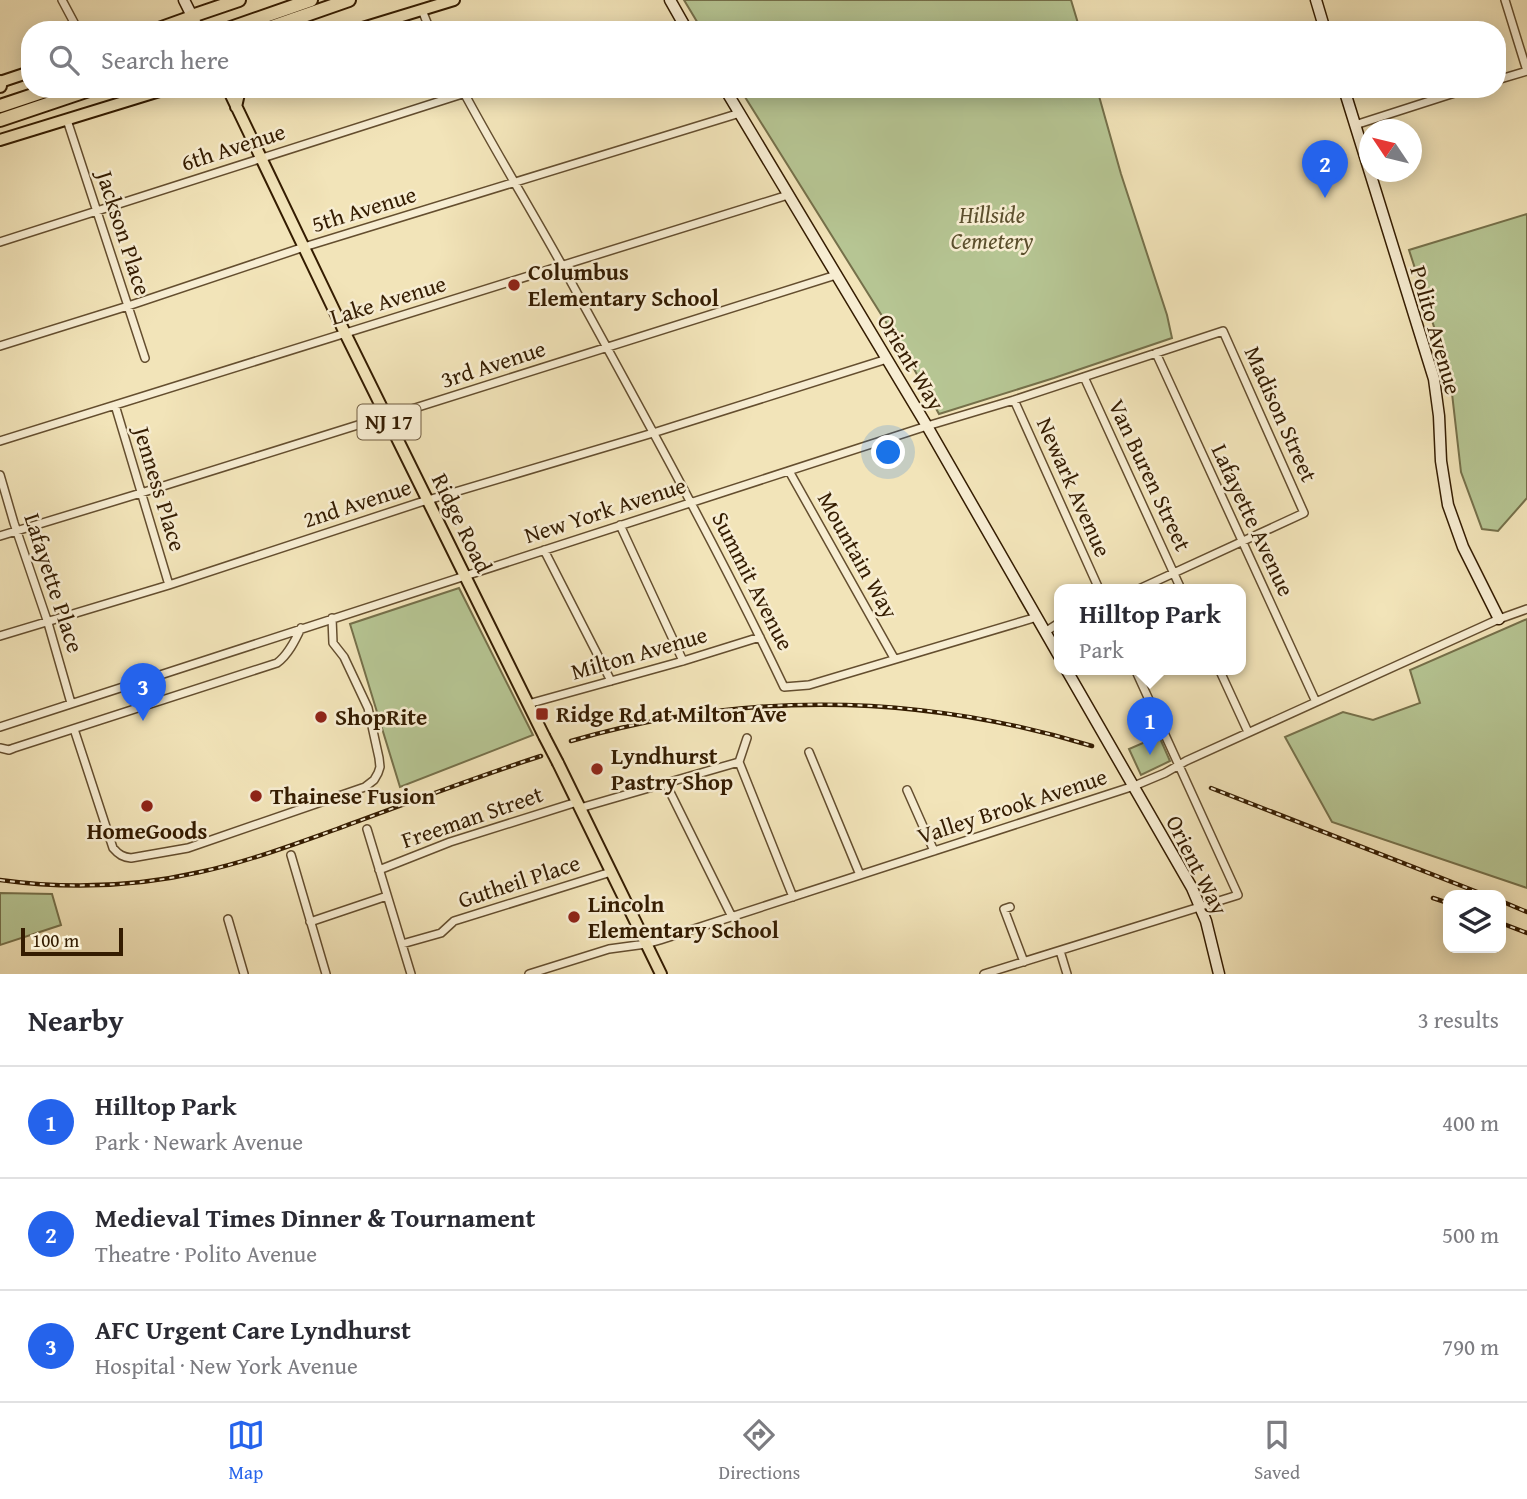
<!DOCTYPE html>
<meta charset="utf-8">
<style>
body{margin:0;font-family:"Gentium Book Plus",serif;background:#f2f2f3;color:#2b2b33}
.controls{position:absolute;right:21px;bottom:21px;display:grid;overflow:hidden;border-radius:14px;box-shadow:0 4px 18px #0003}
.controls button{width:63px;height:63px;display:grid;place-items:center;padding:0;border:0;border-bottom:2px solid #e1e1e2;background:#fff;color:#2b2b33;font:35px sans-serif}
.compass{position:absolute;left:1359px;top:119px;width:63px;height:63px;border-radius:50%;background:#fff;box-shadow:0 4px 18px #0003;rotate:305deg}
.scale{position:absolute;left:21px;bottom:18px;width:102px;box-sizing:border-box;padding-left:7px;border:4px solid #341c01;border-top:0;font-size:19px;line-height:24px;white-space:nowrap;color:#341c01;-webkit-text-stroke:5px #f7edd2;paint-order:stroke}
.you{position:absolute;left:889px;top:453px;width:24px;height:24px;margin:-18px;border:5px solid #fff;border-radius:50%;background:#1a73e8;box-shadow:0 0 0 10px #1a73e833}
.badge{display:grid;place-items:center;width:46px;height:46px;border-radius:50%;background:#2563eb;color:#fff;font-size:23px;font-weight:700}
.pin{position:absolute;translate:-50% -58px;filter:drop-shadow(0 2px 4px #0008)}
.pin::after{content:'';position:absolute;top:37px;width:24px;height:21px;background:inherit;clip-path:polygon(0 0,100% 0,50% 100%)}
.popup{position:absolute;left:1054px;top:584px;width:192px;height:91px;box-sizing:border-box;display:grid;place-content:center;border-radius:14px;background:#fff;filter:drop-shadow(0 2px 5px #0005);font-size:23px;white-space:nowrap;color:#7c7c81}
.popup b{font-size:26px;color:#2b2b33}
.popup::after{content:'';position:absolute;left:50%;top:100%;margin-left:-14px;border:14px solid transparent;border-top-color:#fff}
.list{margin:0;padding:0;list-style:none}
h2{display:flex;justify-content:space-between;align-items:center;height:91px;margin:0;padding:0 28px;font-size:30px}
h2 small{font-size:23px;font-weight:400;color:#7c7c81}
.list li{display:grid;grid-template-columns:46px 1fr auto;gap:21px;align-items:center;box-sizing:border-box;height:112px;padding:0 28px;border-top:2px solid #e1e1e2}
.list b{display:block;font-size:26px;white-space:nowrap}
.list p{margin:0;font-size:23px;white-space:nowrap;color:#7c7c81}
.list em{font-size:23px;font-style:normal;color:#7c7c81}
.icon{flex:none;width:38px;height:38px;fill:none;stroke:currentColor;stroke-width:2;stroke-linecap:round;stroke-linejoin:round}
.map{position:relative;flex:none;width:1527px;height:974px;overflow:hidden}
.search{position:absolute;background:#fff;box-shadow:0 4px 18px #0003;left:21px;right:21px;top:21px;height:77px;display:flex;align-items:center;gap:18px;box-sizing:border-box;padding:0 24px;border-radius:28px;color:#7c7c81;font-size:26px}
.sheet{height:427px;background:#fff}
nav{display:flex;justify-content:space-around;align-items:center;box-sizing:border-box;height:98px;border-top:2px solid #e1e1e2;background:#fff;font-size:19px;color:#7c7c81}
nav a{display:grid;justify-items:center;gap:4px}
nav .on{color:#2563eb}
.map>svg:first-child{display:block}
.green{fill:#b6c593;stroke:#75704a;stroke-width:2}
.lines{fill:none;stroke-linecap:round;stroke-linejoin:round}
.street-casing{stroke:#644e2f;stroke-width:10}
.secondary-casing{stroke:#341c01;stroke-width:13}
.primary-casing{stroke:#341c01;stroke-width:14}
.highway-casing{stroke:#341c01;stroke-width:16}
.street{stroke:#f7edd2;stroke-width:7}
.secondary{stroke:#f7edd2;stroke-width:10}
.primary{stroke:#f2e4b9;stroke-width:10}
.highway{stroke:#f2e4b9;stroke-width:12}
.rail-casing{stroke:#341c01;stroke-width:4.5}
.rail{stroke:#f7edd2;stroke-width:2;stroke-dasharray:5;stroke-linecap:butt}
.primary-bridge-casing{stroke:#341c01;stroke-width:14;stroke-linecap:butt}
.primary-bridge{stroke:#f2e4b9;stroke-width:10}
.poi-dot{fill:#8f2418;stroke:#f7edd2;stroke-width:2.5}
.labels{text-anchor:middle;stroke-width:5;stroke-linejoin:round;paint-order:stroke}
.shield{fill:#f7edd2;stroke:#6e5b40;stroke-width:2}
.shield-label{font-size:21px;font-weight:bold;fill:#341c01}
.street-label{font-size:23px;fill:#341c01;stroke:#f7edd2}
.park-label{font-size:23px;font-style:italic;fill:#5b4f2d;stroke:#f7edd2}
.poi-label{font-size:23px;font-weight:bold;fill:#341c01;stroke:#f7edd2;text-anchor:start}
</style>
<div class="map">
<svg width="1527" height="974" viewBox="0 0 1527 974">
<rect width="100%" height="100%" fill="#f2e4b9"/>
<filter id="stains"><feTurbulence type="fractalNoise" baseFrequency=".00286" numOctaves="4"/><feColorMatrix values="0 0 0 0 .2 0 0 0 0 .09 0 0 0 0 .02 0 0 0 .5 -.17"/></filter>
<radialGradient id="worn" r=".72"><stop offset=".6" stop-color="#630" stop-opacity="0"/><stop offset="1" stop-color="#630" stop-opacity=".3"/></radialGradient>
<!-- green -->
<path class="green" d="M684,0h387l9,30h-378z
M740,89h357l24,85 46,141 5,23 -118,40 -115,36 -35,-63z
M1527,214v284l-29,33 -16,-2 -21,-57 -11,-96 -41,-126z
M459,588l74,147 -133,52 -50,-163z
M1527,619v269l-195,-66 -47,-85 58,-25 30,8 47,-17 -10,-33z
M1159,736l11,25 -29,14 -12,-26z
M0,893l52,1 9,31 -61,20z"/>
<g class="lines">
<defs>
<path id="street" d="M62,0l16,30
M1505,0l22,71
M422,10l8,20
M1497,80l30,-9
M462,89c31,58 65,114 97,171 77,141 156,282 225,427l25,-2 228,-68
M67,120l78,238
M1355,125l112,-36
M0,242l478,-153
M0,346l128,-40 176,-59 436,-134
M1156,353l160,349
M1084,377l97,212
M1014,400l85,189
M115,405l54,180
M0,441l788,-246
M789,471l105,187
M0,475l14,48 34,100 23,80
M620,525l63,136
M0,536l141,-43 236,-74 19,-5 440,-139
M544,550l67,131
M1045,632l14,-9
M0,636l169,-51 249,-82 235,-70 234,-74
M1219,669l29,63
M528,704l155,-43 77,-24
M0,727l927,-301 87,-26 209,-69 81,182 -165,76
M74,729l39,119c6,7 10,9 18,10l57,-10 177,-61 9,-7 4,-7 2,-6 -1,-9 -11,-50 -24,-51 -11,-14 -1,-25
M747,738l-8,24 54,135
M0,748l9,2 5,-2 263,-85c11,-8 18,-22 24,-35
M809,752l51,123
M666,784l66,133
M907,790l27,61
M580,808l159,-46
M367,829l44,145
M291,855l35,119
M379,870l71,-28 127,-40
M1010,907l-6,2 20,53
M228,919l16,55
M310,922l77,-26
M402,944l39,-11 13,-12 157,-49
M1060,951l7,23
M529,974l80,-25 37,-5 14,-4 474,-154 31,-13 21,-12 313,-142 28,-10
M984,974l254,-79 -103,-226"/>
<path id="secondary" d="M184,0l8,16
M670,0l17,30
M1316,0l9,30
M725,89l202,337 132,230
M1344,89l90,290 5,37 2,45 7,44 15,42 36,72
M1066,669l126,219 14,33 13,53"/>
<path id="primary" d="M153,30l39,-14 7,14
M356,30l98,-30
M0,82l30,-10
M228,89l117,244 199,403
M236,107l4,-18
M0,140l166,-51
M558,763l103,211"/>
<path id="highway" d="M192,16l47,-16
M225,30l86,-30
M263,30l86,-30
M0,86v-4
M0,106l51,-17
M0,120l92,-31"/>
</defs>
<!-- street casing -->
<use href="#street" class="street-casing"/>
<!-- secondary casing -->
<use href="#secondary" class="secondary-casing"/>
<!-- primary casing -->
<use href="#primary" class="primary-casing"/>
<!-- highway casing -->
<use href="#highway" class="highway-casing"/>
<!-- street -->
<use href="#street" class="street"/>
<!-- secondary -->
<use href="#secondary" class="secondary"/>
<!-- primary -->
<use href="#primary" class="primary"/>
<!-- highway -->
<use href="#highway" class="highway"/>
<defs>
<path id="rail" d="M571,741c175,-51 347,-48 521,5
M1211,788l274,107
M0,880c66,9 135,7 200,-8 47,-10 92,-27 137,-43 68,-25 136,-51 204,-73
M1433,898l15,5
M1501,901l26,11
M1501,923l26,10"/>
</defs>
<!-- rail casing -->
<use href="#rail" class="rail-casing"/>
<!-- rail -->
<use href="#rail" class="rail"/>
<defs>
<path id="primary-bridge" d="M544,736l14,27"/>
</defs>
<!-- primary-bridge casing -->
<use href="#primary-bridge" class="primary-bridge-casing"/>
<!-- primary-bridge -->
<use href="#primary-bridge" class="primary-bridge"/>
</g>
<!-- markers -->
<g class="poi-dot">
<circle cx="514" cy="285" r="7"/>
<rect x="535" y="707" width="14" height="14" rx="3.5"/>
<circle cx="321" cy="717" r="7"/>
<circle cx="597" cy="769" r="7"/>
<circle cx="256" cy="796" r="7"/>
<circle cx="147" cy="806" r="7"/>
<circle cx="574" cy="917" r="7"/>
</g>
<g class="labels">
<!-- shield labels -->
<rect class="shield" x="357.5" y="404.5" width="63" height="35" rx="5"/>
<g class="shield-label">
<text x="389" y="429">NJ 17</text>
</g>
<!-- street labels -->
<g class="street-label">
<text transform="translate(233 147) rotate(-18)" y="8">6th Avenue</text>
<text transform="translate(364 209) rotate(-17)" y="8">5th Avenue</text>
<text transform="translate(124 233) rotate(72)" y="8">Jackson Place</text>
<text transform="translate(388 300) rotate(-17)" y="8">Lake Avenue</text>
<text transform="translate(1436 330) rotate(74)" y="8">Polito Avenue</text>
<text transform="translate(911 362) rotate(59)" y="8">Orient Way</text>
<text transform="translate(493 364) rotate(-18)" y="8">3rd Avenue</text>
<text transform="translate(1281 414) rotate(66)" y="8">Madison Street</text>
<text transform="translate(1150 475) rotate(65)" y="8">Van Buren Street</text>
<text transform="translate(1074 487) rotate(66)" y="8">Newark Avenue</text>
<text transform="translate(160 489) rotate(73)" y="8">Jenness Place</text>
<text transform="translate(357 503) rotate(-18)" y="8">2nd Avenue</text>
<text transform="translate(605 510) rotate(-18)" y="8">New York Avenue</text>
<text transform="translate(1253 520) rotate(65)" y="8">Lafayette Avenue</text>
<text transform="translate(462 523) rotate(64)" y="8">Ridge Road</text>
<text transform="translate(858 555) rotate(61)" y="8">Mountain Way</text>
<text transform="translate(753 581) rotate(63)" y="8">Summit Avenue</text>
<text transform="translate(54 583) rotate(72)" y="8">Lafayette Place</text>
<text transform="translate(639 653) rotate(-16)" y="8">Milton Avenue</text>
<text transform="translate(1012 806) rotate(-18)" y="8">Valley Brook Avenue</text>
<text transform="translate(472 817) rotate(-19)" y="8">Freeman Street</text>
<text transform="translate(1197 865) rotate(63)" y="8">Orient Way</text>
<text transform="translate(519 881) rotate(-18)" y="8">Gutheil Place</text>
</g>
<!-- park labels -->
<g class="park-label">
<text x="992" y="223">Hillside<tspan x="992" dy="26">Cemetery</tspan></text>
</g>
<!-- poi labels -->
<g class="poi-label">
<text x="528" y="280">Columbus<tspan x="528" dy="26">Elementary School</tspan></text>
<text x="556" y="722">Ridge Rd at Milton Ave</text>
<text x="335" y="725">ShopRite</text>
<text x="611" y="764">Lyndhurst<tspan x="611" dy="26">Pastry Shop</tspan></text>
<text x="270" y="804">Thainese Fusion</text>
<text x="147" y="839" text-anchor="middle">HomeGoods</text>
<text x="588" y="912">Lincoln<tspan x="588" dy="26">Elementary School</tspan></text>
</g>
</g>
<rect width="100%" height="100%" filter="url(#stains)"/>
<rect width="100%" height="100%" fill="url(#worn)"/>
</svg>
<div class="controls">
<button><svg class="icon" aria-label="layers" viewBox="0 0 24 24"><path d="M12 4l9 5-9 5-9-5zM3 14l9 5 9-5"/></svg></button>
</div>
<svg class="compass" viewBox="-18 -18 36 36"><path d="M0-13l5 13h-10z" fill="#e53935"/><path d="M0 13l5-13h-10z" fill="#7c7c81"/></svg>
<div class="scale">100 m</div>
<div class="you"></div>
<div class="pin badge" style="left:1150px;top:755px">1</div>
<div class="popup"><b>Hilltop Park</b>Park</div>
<div class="pin badge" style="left:1325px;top:198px">2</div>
<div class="pin badge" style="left:143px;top:721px">3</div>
<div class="search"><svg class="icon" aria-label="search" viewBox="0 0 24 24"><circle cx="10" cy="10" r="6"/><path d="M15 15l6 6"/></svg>Search here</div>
</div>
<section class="sheet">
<h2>Nearby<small>3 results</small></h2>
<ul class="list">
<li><span class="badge">1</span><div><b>Hilltop Park</b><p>Park · Newark Avenue</p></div><em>400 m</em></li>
<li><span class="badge">2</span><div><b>Medieval Times Dinner &amp; Tournament</b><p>Theatre · Polito Avenue</p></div><em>500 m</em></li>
<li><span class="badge">3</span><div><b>AFC Urgent Care Lyndhurst</b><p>Hospital · New York Avenue</p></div><em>790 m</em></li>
</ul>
</section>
<nav>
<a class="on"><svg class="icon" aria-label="map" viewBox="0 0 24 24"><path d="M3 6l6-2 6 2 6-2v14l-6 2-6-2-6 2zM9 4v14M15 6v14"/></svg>Map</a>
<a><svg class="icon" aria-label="directions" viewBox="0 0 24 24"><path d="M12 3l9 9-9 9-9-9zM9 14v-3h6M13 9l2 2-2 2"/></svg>Directions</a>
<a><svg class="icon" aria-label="saved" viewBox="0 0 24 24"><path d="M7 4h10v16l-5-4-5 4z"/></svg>Saved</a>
</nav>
